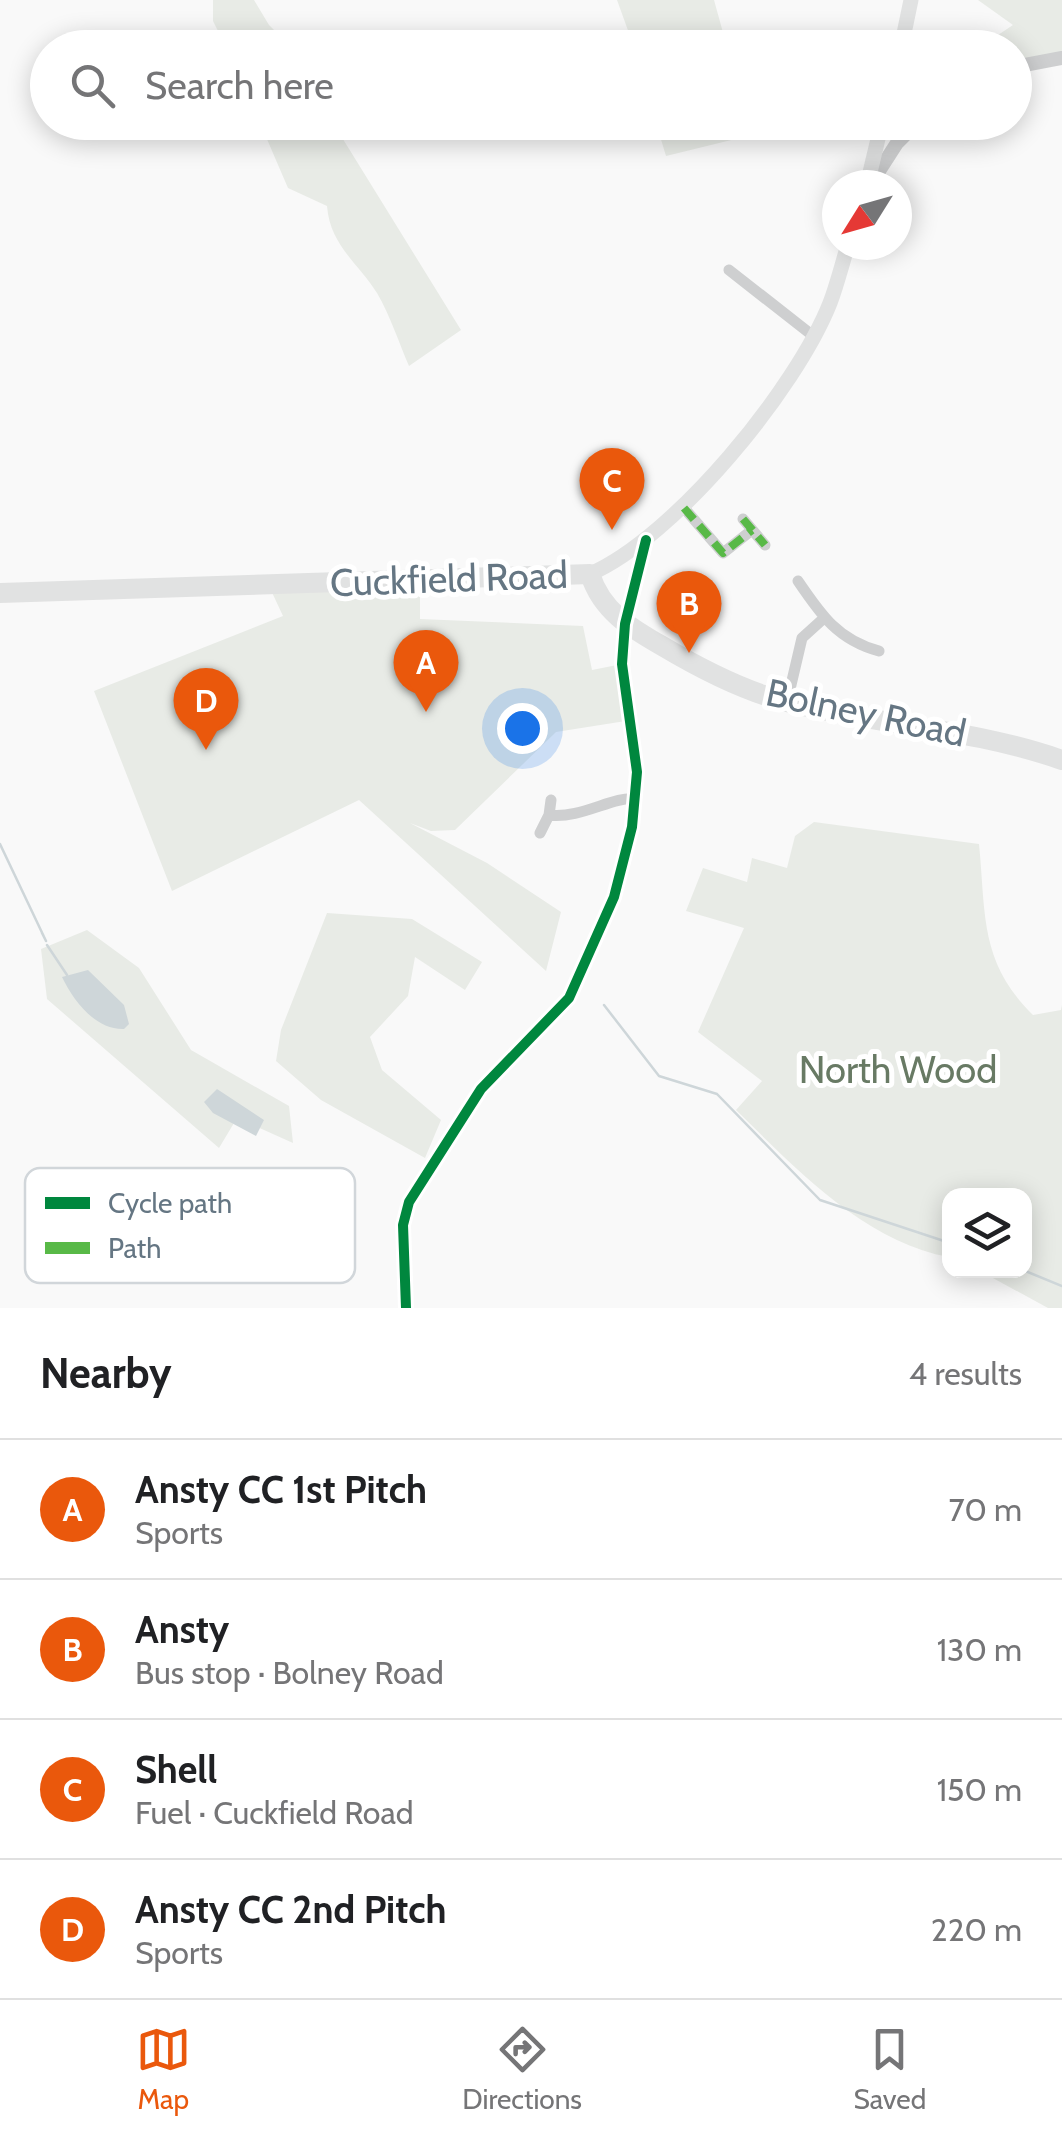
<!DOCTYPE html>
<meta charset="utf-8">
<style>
body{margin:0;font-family:Cabin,sans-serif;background:#f6f6f6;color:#202124}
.controls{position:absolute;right:30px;bottom:30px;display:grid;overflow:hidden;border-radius:20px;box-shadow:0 5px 25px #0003}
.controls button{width:90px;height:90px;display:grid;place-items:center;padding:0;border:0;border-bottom:2px solid #e0e0e0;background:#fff;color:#202124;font:50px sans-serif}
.compass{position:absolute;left:822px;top:170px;width:90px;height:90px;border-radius:50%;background:#fff;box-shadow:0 5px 25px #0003;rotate:233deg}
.you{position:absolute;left:522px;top:728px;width:35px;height:35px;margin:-25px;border:8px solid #fff;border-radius:50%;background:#1a73e8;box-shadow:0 0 0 15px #1a73e833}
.badge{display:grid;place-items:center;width:65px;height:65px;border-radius:50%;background:#ea580c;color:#fff;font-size:32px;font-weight:700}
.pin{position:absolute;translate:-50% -82px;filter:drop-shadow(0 2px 5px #0008)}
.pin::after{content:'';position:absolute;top:52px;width:35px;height:30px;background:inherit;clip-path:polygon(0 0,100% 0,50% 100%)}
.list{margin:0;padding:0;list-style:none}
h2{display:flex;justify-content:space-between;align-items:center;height:130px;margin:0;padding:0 40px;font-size:42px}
h2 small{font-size:32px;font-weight:400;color:#757577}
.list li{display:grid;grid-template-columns:65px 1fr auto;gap:30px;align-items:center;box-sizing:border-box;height:140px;padding:0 40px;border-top:2px solid #e0e0e0}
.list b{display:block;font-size:38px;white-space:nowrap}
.list p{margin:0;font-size:32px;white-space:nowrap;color:#757577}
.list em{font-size:32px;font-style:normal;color:#757577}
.icon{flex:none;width:55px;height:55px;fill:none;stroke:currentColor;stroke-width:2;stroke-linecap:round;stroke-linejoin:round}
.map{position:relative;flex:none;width:1062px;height:1308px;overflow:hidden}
.search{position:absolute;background:#fff;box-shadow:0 5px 25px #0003;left:30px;right:30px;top:30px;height:110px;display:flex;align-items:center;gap:25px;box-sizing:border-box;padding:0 35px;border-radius:55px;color:#757577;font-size:38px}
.sheet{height:690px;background:#fff}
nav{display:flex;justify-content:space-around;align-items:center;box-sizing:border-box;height:140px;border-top:2px solid #e0e0e0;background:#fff;font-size:28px;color:#757577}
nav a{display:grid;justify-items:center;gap:5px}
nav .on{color:#ea580c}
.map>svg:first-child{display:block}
.green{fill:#e8ebe6}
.water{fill:#ced6d9}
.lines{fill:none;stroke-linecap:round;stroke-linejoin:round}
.stream{stroke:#ced6d9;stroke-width:2.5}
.minor{stroke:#cecfd0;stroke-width:11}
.tertiary{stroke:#cecfd0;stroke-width:14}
.secondary{stroke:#e1e2e2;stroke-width:15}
.trunk{stroke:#e1e2e2;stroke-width:20}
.quiet{stroke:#58b947;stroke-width:8;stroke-dasharray:15 8;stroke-linecap:butt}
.cycleway-casing{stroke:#fff;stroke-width:16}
.cycleway{stroke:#00873e;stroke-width:10}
.labels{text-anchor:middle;stroke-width:10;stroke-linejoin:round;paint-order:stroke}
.street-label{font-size:38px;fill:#657683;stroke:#fff}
.park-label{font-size:38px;fill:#687a64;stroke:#fff}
.key{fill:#fff;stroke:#d1d6da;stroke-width:2.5}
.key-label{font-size:28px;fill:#657683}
</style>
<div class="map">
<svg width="1062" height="1308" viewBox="0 0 1062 1308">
<rect width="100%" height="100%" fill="#f9f9f9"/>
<!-- green -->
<path class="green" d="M213,0h41l15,25 22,22h-65l-13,-26z
M617,0h97l13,47h-93z
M978,0h84v58l-47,9 -1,-19 -34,-1 33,-22z
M260,123h73l128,207 -52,36c-10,-23 -19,-51 -32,-73 -19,-30 -47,-48 -50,-87l-39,-18z
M656,123h96l4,11 -90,22z
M420,581v38l163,7 9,44 30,-6 10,56 -76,12 -101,98 -24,1 -21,-8 77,40 74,49 -15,59 -187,-171 -187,91 -78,-200 189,-75 -14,-30z
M814,822l165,22c7,70 0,118 54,171l28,-5 1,-5v303h-14l-68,-37 44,-1v-74h-74l-1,61c-84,-15 -154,-89 -213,-147l26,-29 -64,-49 46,-104 -58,-17 17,-43 44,14 5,-24 35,10 8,-32z
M327,913l85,6 70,43 -17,28 -50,-33 -7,39 -38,41 12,33 59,50 -16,38 -104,-58 -45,-39 5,-31z
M87,930l52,38 52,82 98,56 4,37 -56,-25 -18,30 -172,-149 -6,-50z"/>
<!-- water -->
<path class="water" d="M88,970l36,35 5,19 -5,5c-29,1 -51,-29 -62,-52z
M217,1089l47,31 -8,16 -43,-23 -9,-11z"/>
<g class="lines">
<!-- stream -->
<path class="stream" d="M0,844l46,97 -4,-8
M47,945l20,30
M604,1005l55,71 58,18 103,106 130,43
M1023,1270l39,16"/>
<!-- minor -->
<path class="minor" d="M729,270l83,65
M684,508l39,45 29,-23
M743,519l22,26
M798,581c23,34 40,59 81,70
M787,702l15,-64 21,-19
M549,815l2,-15
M540,833l9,-18c32,4 64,-19 86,-16
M406,1308l-3,-83 6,-23 72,-113 88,-91 45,-101 18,-70 5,-55 -15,-108 3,-40 21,-84"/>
<!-- tertiary -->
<path class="tertiary" d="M1014,67l48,-9
M870,185l27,-42 21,-21"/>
<!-- secondary -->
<path class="secondary" d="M901,48l10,-48
M867,185l15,-63
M590,574c85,-37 206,-185 240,-271 7,-18 12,-39 18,-58"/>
<!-- trunk -->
<path class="trunk" d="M0,593l590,-19c12,38 41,54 74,73 37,22 78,43 119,54 93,24 188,27 279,59"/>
<!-- quiet -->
<path class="quiet" d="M684,508l39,45 29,-23
M743,519l22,26"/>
<defs>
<path id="cycleway" d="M406,1308l-3,-83 6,-23 72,-113 88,-91 45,-101 18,-70 5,-55 -15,-108 3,-40 21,-84"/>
</defs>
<!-- cycleway casing -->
<use href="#cycleway" class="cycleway-casing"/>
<!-- cycleway -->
<use href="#cycleway" class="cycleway"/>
</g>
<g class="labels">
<!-- street labels -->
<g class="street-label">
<text transform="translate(449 579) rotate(-2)" y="13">Cuckfield Road</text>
<text transform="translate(866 713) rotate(12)" y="13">Bolney Road</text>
</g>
<!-- park labels -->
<g class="park-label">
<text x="898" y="1083">North Wood</text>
</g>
</g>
<!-- legend -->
<rect x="25" y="1168" width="330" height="115" rx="15" class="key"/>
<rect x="45" y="1197" width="45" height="12" fill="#00873e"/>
<rect x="45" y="1242" width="45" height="12" fill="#58b947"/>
<g class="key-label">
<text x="108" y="1213">Cycle path</text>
<text x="108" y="1258">Path</text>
</g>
</svg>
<div class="controls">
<button><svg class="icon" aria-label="layers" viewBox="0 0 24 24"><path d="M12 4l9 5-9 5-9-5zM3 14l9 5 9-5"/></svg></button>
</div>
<svg class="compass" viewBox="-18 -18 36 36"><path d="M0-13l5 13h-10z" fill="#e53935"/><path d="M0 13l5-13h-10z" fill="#757577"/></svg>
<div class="you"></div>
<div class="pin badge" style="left:426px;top:712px">A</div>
<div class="pin badge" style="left:689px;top:653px">B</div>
<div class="pin badge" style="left:612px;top:530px">C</div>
<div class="pin badge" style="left:206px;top:750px">D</div>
<div class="search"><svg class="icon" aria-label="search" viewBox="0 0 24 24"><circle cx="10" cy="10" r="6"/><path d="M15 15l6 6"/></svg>Search here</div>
</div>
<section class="sheet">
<h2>Nearby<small>4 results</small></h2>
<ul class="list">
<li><span class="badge">A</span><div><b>Ansty CC 1st Pitch</b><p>Sports</p></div><em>70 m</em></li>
<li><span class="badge">B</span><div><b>Ansty</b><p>Bus stop · Bolney Road</p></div><em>130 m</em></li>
<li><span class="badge">C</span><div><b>Shell</b><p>Fuel · Cuckfield Road</p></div><em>150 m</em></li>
<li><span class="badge">D</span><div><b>Ansty CC 2nd Pitch</b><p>Sports</p></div><em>220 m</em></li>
</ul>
</section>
<nav>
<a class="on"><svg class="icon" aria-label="map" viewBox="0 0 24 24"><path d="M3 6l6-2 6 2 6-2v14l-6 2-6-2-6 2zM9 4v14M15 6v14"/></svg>Map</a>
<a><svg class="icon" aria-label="directions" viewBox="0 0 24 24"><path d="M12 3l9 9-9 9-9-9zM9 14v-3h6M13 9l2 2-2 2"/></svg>Directions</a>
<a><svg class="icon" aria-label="saved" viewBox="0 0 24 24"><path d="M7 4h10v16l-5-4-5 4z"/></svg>Saved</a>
</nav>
